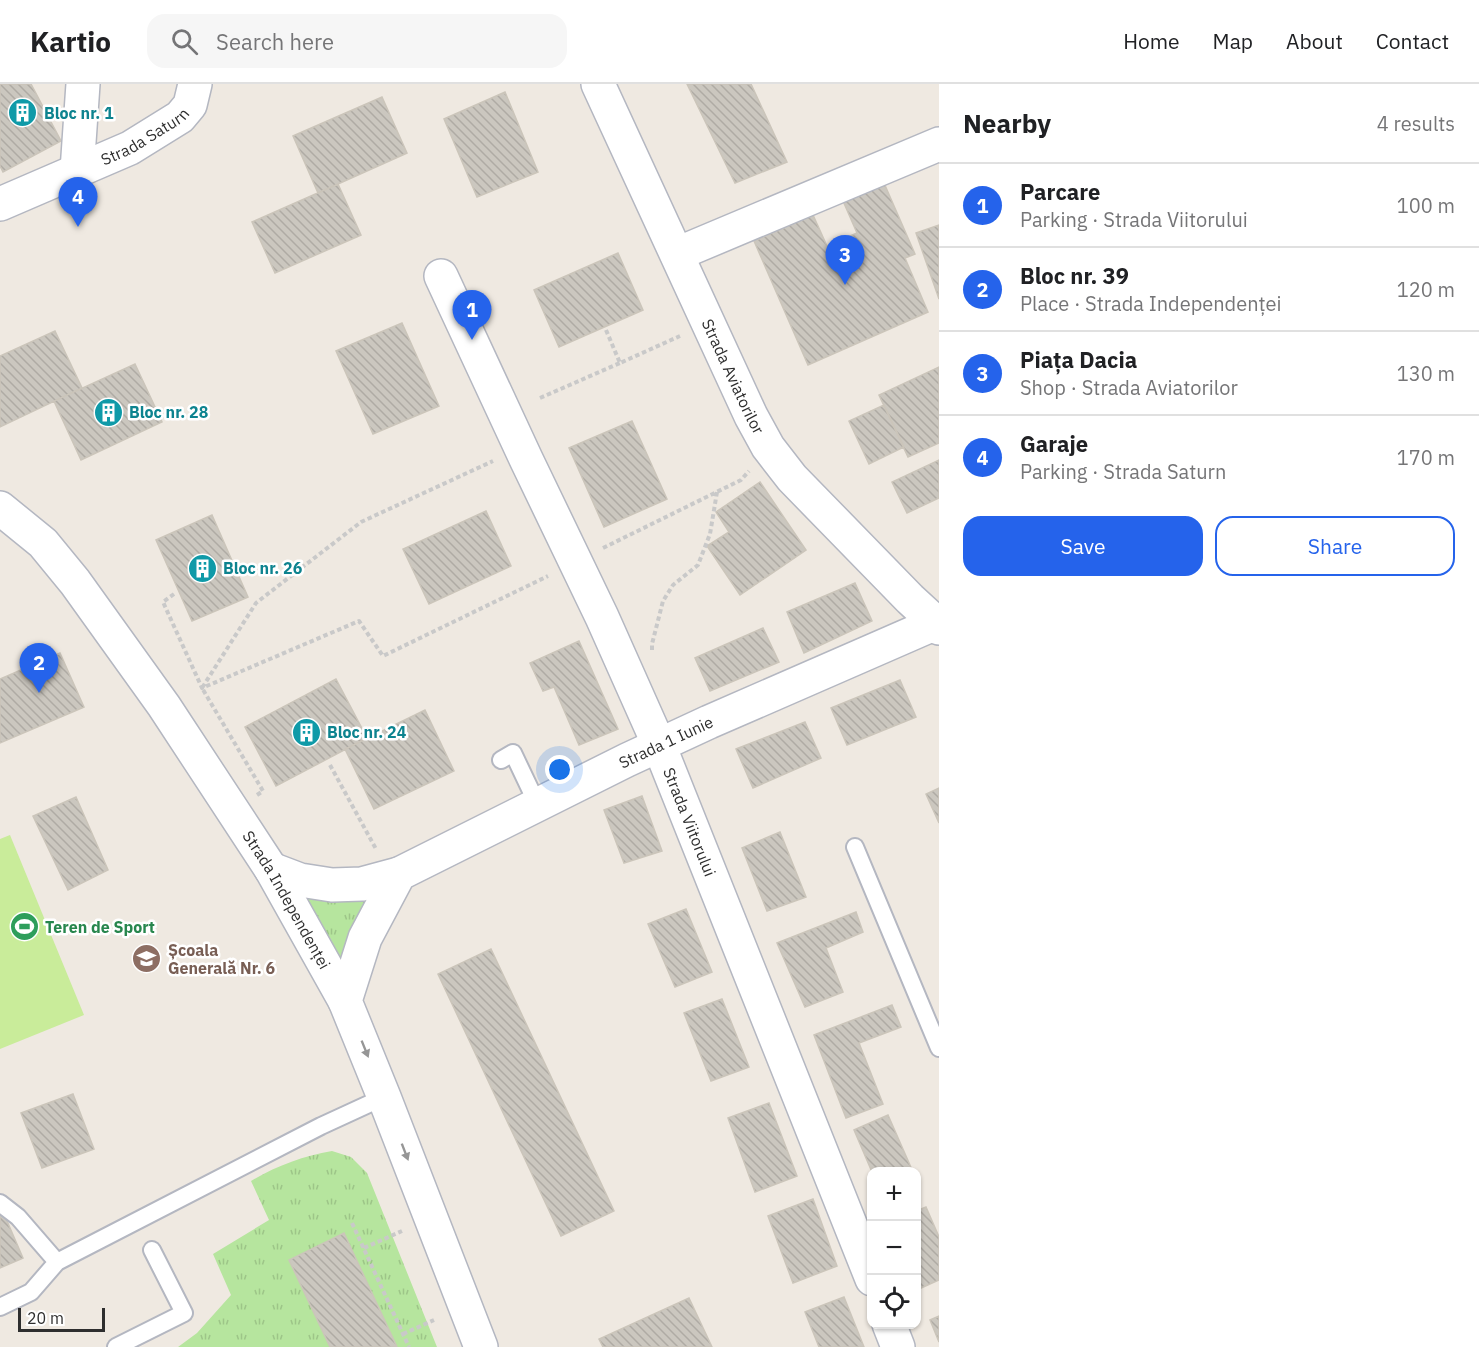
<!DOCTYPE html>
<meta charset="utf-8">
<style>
body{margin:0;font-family:"IBM Plex Sans",sans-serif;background:#f6f6f6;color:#202124}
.controls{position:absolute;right:18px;bottom:18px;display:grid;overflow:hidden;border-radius:12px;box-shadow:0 2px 4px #0004}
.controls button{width:54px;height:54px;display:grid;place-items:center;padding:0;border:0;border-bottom:2px solid #e0e0e0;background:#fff;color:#202124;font:30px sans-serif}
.scale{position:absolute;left:18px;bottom:15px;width:87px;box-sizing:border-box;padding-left:6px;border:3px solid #2e2e2e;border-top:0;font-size:16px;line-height:21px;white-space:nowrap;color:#2e2e2e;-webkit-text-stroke:4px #fff;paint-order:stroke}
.you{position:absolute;left:560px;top:686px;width:21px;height:21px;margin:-15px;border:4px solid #fff;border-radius:50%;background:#1a73e8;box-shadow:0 0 0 9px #1a73e833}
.badge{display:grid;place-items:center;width:39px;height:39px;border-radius:50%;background:#2563eb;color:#fff;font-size:20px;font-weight:700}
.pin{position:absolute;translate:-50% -50px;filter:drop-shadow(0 2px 3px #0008)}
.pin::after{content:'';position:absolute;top:32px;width:21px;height:18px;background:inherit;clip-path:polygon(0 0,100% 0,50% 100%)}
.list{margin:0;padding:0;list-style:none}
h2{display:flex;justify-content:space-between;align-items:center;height:78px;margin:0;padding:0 24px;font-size:26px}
h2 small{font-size:20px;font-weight:400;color:#757577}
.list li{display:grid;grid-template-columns:39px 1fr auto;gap:18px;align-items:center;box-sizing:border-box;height:84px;padding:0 24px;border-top:2px solid #e0e0e0}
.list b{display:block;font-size:22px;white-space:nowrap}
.list p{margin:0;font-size:20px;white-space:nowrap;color:#757577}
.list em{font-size:20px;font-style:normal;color:#757577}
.actions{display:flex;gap:12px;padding:18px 24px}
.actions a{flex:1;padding:14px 0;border:2px solid #2563eb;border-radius:18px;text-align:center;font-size:21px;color:#2563eb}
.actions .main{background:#2563eb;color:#fff}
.icon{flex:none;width:33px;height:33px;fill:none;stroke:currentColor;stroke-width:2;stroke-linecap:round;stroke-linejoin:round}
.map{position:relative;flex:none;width:939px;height:1263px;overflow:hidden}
header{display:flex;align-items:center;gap:36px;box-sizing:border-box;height:84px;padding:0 30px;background:#fff;border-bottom:2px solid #e0e0e0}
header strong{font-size:28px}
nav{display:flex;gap:33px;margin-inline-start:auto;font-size:21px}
.search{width:420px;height:54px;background:#f6f6f6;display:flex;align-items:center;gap:15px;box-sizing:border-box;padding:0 21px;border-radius:18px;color:#757577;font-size:22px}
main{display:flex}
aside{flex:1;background:#fff}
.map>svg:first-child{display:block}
.grass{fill:url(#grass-tufts)}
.pitch{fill:#c9ec9a}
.building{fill:url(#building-back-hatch);stroke:#cbc5ba;stroke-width:1.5}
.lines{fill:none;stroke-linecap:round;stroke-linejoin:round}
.lane-casing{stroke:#b4b7c1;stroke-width:20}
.street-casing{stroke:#b4b7c1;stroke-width:36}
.secondary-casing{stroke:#b4b7c1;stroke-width:36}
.path{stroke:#c9c9c9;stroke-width:4;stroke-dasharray:4.5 3;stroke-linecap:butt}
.lane{stroke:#fff;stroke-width:16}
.street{stroke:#fff;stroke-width:33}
.secondary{stroke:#fff;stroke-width:33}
.oneway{fill:#969696}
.labels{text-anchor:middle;stroke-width:5;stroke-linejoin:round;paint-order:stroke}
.culture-label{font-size:16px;font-weight:bold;fill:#0d838f;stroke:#fff;text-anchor:start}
.street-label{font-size:16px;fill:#2e2e2e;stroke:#fff}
.leisure-label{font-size:16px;font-weight:bold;fill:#27864d;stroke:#fff;text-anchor:start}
.education-label{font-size:16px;font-weight:bold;fill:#785e54;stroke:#fff;text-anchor:start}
</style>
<header>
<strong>Kartio</strong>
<div class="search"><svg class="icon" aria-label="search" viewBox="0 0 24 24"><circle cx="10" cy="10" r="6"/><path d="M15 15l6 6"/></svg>Search here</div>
<nav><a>Home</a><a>Map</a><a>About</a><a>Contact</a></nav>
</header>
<main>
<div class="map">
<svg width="939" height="1263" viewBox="0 0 939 1263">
<defs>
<pattern id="grass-tufts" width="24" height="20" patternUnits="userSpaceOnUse" patternTransform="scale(1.5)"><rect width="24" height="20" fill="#b6e59e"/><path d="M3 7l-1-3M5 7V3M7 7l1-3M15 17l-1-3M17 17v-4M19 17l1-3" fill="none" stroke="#9dc588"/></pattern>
<pattern id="building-back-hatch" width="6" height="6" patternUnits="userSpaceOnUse" patternTransform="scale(1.5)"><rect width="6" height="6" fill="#cbc7bf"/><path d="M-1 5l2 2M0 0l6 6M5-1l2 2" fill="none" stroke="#afaba4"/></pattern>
</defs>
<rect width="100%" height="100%" fill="#efe9e1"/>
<!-- grass -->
<path class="grass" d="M299,808l81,1 -39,84z
M332,1067l19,6 16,16 70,174h-259l19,-14 34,-38 -18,-41 56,-34 -18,-39c25,-15 52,-25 81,-30z"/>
<!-- pitch -->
<path class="pitch" d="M10,751l74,180 -84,34v-210z"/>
<!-- building -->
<path class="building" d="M0,0h31l30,57 -58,31 -3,-6z
M687,0h64l36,78 -52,21z
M505,8l33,80 -61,25 -33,-78z
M382,13l25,56 -89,40 -25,-57z
M884,99l31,71 -10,4 23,54 -120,53 -54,-124 59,-26 14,31 30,-13 -14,-32z
M338,100l23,51 -86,38 -23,-51z
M939,141v74l-23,-66z
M618,169l25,57 -84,37 -25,-57z
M402,239l37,83 -66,28 -37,-83z
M55,247l27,57 -82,39v-71z
M135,280l27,58 -81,38 -27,-59z
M939,283v76l-31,14 -29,-62z
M884,321l20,42 -35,17 -20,-43z
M632,337l35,78 -63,28 -35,-79z
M939,376v38l-32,15 -15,-31z
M760,398l46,68 -66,45 -33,-49 22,-14 -13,-20z
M486,427l25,55 -82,38 -26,-55z
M212,431l36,82 -56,24 -36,-81z
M855,499l17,38 -68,32 -17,-41z
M763,544l16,34 -69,29 -15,-33z
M579,557l39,88 -39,16 -25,-58 -11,4 -13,-28z
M60,569l24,54 -84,36v-64z
M336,595l31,59 -91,48 -31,-59z
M900,596l16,37 -69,28 -16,-37z
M425,626l29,61 -80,38 -29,-60z
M805,638l16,36 -68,30 -17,-39z
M939,704v35l-13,-29z
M642,712l20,55 -38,12 -20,-53z
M76,713l32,73 -40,20 -35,-74z
M780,748l26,65 -39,14 -25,-63z
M686,825l26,63 -37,15 -27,-63z
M856,828l7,20 -37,16 17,44 -38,15 -28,-64z
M491,865l123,262 -53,25 -123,-262z
M722,915l27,68 -38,14 -27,-68z
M892,921l9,22 -42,16 24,61 -37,14 -32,-83z
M73,1010l21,55 -52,19 -21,-55z
M769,1019l28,73 -42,16 -27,-74z
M888,1031l25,57h-41l-18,-42z
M813,1115l24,67 -44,17 -25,-67z
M926,1123l13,30v43l-20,9 -3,-6v-72z
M4,1130l19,44 -23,10v-52z
M344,1149l53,114h-67l-41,-87z
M844,1213l20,50h-45l-14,-35z
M689,1214l23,49h-109l-4,-8z
M939,1232v26l-9,-22z"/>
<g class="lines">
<defs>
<path id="lane" d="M501,676l12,-7 19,40 7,11
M855,763l84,201
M0,1119l18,14 39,45
M0,1223l31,-15 26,-30 264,-136 63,-29
M116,1263l68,-34 -32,-63"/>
<g id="street">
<path d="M77,87l6,-87"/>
<path id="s1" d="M0,120l130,-56 50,-31 10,-12 5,-21"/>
<path d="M677,170l262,-110"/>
<path id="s2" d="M441,192l85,183 76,158 57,128 213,534"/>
<path id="s3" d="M0,424l43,35 32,39 89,124 107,163 74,132"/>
<path d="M271,785l29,11 32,5 30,-1 37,-10"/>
<path d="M889,1240l9,23"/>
</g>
<g id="secondary">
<path id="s4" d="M598,0l153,332 17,31 24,31 118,121 26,24 3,5"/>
<path id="s5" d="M481,1263l-97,-250 -39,-96 20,-63 34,-64 228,-114 82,-38 227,-99"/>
</g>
</defs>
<!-- lane casing -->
<use href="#lane" class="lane-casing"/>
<!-- street casing -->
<use href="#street" class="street-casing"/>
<!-- secondary casing -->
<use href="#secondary" class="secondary-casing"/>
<!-- path -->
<path class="path" d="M606,246l14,33 60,-27
M540,314l80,-35
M603,464l138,-68 8,-9
M174,510l-11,8 39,86 157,-67 24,35 165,-80
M652,566v-6l11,-43 10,-16 25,-20 12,-31 7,-42
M330,681l46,84
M257,711l6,-4 -61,-103 54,-85 105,-81 132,-61
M352,1139l57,124
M364,1164l38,-17
M403,1250l31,-14"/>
<!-- lane -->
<use href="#lane" class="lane"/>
<!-- street -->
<use href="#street" class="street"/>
<!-- secondary -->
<use href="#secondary" class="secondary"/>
</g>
<!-- one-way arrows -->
<defs><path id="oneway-solid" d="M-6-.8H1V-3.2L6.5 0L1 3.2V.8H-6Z" transform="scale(1.5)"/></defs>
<g class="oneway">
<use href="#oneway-solid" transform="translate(365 965) rotate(68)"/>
<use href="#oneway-solid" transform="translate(405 1068) rotate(69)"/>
</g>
<!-- icons -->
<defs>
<symbol id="building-disc" viewBox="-11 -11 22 22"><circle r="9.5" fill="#0f9aa8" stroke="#fff"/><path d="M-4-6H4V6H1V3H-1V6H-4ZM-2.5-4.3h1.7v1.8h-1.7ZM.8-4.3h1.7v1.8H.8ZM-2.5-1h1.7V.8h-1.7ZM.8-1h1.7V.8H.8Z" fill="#fff"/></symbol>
<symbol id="stadium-disc" viewBox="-11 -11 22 22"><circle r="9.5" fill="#2e9e5b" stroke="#fff"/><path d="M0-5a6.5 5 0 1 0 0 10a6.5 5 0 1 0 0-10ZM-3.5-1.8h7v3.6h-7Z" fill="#fff"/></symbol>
<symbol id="school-disc" viewBox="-11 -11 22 22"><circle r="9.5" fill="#8d6e63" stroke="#fff"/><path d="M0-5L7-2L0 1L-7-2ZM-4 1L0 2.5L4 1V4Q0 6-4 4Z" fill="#fff"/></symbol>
</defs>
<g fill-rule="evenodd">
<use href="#building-disc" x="6" y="12" width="33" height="33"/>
<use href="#building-disc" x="92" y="312" width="33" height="33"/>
<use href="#building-disc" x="186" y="468" width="33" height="33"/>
<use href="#building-disc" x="290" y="632" width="33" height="33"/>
<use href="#stadium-disc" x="8" y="826" width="33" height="33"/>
<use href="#school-disc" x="130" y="858" width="33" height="33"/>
</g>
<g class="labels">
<!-- culture labels -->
<g class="culture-label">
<text x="44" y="35">Bloc nr. 1</text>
<text x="129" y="334">Bloc nr. 28</text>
<text x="223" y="490">Bloc nr. 26</text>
<text x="327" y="654">Bloc nr. 24</text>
</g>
<!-- street labels -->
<g class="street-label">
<text dy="6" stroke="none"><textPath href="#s1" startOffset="160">Strada Saturn</textPath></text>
<text dy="6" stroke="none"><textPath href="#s4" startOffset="322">Strada Aviatorilor</textPath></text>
<text dy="6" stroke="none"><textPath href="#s5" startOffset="808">Strada 1 Iunie</textPath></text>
<text dy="6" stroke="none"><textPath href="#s2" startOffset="600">Strada Viitorului</textPath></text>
<text dy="6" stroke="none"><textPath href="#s3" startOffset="488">Strada Independenței</textPath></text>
</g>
<!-- leisure labels -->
<g class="leisure-label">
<text x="45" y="849">Teren de Sport</text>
</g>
<!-- education labels -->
<g class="education-label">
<text x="168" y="872">Școala<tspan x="168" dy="18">Generală Nr. 6</tspan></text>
</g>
</g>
</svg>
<div class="controls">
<button>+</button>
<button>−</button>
<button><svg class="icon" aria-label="locate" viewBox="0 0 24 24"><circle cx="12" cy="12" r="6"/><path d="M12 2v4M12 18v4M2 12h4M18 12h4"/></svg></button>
</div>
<div class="scale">20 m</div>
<div class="you"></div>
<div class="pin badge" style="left:472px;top:256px">1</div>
<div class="pin badge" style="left:39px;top:609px">2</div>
<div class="pin badge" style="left:845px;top:201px">3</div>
<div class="pin badge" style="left:78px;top:143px">4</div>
</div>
<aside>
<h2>Nearby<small>4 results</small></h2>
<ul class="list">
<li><span class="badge">1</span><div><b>Parcare</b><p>Parking · Strada Viitorului</p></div><em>100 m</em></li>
<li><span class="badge">2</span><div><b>Bloc nr. 39</b><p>Place · Strada Independenței</p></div><em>120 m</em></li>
<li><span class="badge">3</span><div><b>Piața Dacia</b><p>Shop · Strada Aviatorilor</p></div><em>130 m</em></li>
<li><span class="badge">4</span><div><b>Garaje</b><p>Parking · Strada Saturn</p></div><em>170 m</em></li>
</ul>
<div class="actions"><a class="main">Save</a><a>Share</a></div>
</aside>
</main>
